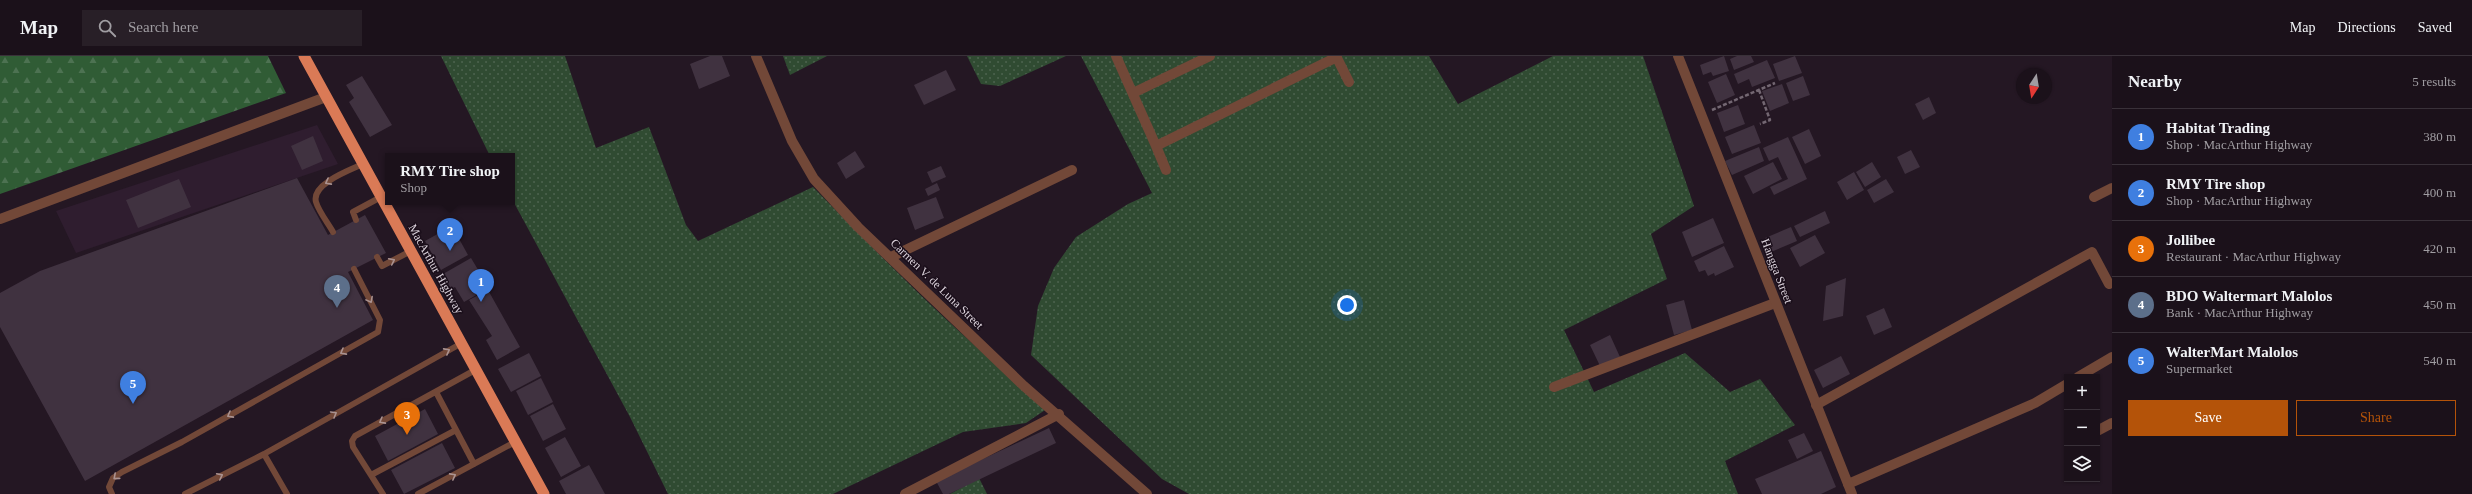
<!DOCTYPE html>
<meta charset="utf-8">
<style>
body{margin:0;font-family:"Times New Roman",serif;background:#281f27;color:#f1f3f6}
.controls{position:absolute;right:12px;bottom:12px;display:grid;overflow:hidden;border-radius:0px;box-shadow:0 1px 3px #0004}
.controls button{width:36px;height:36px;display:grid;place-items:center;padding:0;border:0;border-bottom:1px solid #393139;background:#1b111a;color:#f1f3f6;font:20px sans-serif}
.compass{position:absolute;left:2016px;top:12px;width:36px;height:36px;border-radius:50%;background:#1b111a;box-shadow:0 1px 3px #0004;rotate:192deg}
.you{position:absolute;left:1347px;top:249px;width:14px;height:14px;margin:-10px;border:3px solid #fff;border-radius:50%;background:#1a73e8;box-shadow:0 0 0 6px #1a73e833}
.badge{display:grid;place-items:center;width:26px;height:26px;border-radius:50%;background:#b45309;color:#fff;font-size:13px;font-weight:700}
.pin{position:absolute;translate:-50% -33px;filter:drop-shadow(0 1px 2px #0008)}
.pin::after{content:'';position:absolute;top:21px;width:14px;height:12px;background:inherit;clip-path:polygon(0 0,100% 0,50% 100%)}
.popup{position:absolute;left:385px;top:97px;width:130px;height:52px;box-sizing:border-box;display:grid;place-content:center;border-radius:0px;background:#1b111a;filter:drop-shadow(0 1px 3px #0005);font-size:13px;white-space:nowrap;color:#a09da2}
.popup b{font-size:15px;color:#f1f3f6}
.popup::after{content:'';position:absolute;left:50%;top:100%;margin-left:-8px;border:8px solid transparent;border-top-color:#1b111a}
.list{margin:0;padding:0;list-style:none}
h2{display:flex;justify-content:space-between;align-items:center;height:52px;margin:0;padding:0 16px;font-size:17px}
h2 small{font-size:13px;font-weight:400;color:#a09da2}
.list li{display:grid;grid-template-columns:26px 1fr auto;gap:12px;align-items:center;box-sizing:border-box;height:56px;padding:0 16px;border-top:1px solid #393139}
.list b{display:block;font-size:15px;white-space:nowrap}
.list p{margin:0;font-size:13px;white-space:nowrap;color:#a09da2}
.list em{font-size:13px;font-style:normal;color:#a09da2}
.actions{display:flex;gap:8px;padding:12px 16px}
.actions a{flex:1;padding:9px 0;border:1px solid #b45309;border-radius:0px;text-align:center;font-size:14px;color:#b45309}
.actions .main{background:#b45309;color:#fff}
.icon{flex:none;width:22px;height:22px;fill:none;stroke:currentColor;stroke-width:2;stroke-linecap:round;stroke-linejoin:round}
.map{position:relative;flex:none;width:2112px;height:438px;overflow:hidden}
header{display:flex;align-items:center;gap:24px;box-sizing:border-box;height:56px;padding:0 20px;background:#1b111a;border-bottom:1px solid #393139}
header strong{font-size:19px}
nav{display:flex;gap:22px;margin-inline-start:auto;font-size:14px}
.search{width:280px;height:36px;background:#281f27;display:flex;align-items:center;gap:10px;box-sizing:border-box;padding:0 14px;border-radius:0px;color:#a09da2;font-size:15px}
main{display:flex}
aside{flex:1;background:#1b111a}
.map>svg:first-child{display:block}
.built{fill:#2f1d2f}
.grass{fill:url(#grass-dots)}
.forest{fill:url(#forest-firs)}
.building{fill:#403240}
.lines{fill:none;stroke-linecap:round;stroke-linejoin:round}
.path{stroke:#736772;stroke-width:2.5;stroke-dasharray:4 2;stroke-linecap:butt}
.service{stroke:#724838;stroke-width:6}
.minor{stroke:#724838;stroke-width:10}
.tertiary{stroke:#724838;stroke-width:10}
.trunk{stroke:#da7a56;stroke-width:11}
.oneway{stroke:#ab9391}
.labels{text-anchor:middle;stroke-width:3;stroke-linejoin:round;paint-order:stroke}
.street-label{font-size:12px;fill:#dad1da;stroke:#1a0e1a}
</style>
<header>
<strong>Map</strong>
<div class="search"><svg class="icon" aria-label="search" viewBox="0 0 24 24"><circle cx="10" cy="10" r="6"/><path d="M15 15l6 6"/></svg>Search here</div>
<nav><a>Map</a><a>Directions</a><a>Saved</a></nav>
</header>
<main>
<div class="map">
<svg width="2112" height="438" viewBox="0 0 2112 438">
<defs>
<pattern id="grass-dots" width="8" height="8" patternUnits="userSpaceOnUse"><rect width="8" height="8" fill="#304b32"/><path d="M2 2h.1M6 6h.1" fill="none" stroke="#4d644f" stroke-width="1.8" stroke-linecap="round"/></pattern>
<pattern id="forest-firs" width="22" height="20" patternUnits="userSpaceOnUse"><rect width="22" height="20" fill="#305c35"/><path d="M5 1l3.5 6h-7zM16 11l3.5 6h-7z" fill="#4d7252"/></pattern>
</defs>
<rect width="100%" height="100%" fill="#241723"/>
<!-- built -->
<path class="built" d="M317,69l21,39 -262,89 -20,-42z"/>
<!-- grass -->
<path class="grass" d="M441,0h124l31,92 53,-21 37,98 12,16 115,-54c75,77 151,154 235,221l-22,15 -63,9 -130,62h-165l-38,-77 -118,-218v-43h-22z
M783,0h44l-37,19z
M967,0h99l-66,30 -19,-2z
M1081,0h348l29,48 95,-48h90l51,150 -43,28 16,45 -103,51 30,62 91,-39 45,39 30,-13 35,46 -70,36 13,33h-549l-27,-15 -131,-124 7,-49 16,-38 22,-31 52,-33 24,-11z
M979,422l8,16h-37z"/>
<!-- forest -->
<path class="forest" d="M0,0h268l18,37 -286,101z"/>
<!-- building -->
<path class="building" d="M710,0h12l8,20 -31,13 -9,-25z
M1724,0l5,15 -16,5 -2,-4 -8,3 -3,-10z
M1737,0h14l3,6 -20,8 -4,-11z
M1795,0l7,17 -23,8 -6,-17z
M1767,4l8,18 -23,9 -3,-8 -11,5 -4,-10z
M946,14l10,20 -32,15 -10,-20z
M1726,18l9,21 -18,8 -9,-21z
M362,20l30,49 -22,12 -21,-35 5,-4 -8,-13z
M1803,20l7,19 -17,6 -7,-18z
M1782,28l7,19 -19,8 -8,-20z
M1929,41l7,16 -13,7 -8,-16z
M1738,49l7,19 -21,8 -7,-19z
M1754,69l7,18 -29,11 -7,-17z
M1809,73l12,27 -16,8 -13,-27z
M313,80l10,25 -21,9 -11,-24z
M1788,81l19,42 -33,16 -4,-8 18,-8 -10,-22 -9,4 -6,-13z
M1759,91l5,14 -32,14 -7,-14z
M1911,94l9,17 -15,7 -8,-17z
M855,95l10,16 -19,12 -9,-16z
M1773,106l9,17 -29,15 -9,-18z
M1872,106l9,15 -16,10 -9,-15z
M941,110l5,11 -14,6 -5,-11z
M1854,116l10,18 -17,10 -10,-18z
M297,122l31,57 37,-20 21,38 -38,19 25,48 -288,161 -85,-154v-34l40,-22z
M179,123l12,28 -53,21 -12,-28z
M1886,123l8,13 -20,11 -7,-13z
M937,127l3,7 -12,6 -3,-7z
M936,141l8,21 -29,12 -8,-22z
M1825,155l5,12 -30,14 -6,-11z
M1713,162l11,25 -32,14 -10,-25z
M452,170l16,29 -27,15 -16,-29z
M1791,171l6,14 -26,11 -6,-14z
M1815,179l10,18 -25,14 -10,-19z
M1724,190l10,21 -19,9 -1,-3 -6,3 -3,-6 -6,2 -5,-11z
M471,202l18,30 -25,14 -9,-15 -4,2 -8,-15z
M1846,222l-3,38 -20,5 3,-35z
M488,234l32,57 -23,13 -11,-20 6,-4 -23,-36z
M1684,244l8,30 -18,5 -8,-30z
M1884,252l8,19 -18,8 -8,-19z
M1610,279l10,22 -20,9 -10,-21z
M529,297l12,23 -30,16 -13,-23z
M1841,300l9,18 -27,14 -9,-18z
M541,322l12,24 -25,13 -12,-24z
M553,348l13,25 -23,12 -13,-25z
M425,353l13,25 -50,27 -13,-25z
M1049,372l7,15 -107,51h-6l-7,-13z
M1804,377l9,18 -16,8 -9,-19z
M565,381l16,29 -20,11 -16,-29z
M442,387l13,25 -51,26 -13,-24z
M1821,395l15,36 -15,7h-59l-7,-15z
M589,409l16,29h-39l-7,-13z"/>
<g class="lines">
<!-- path -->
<path class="path" d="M1759,34l11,30 -10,4
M1712,54l63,-27"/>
<!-- service -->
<path class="service" d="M356,164l-3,-8 28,-15
M333,176c-5,-9 -14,-20 -17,-30 -5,-18 34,-32 47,-38
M377,201l5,9 29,-15
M436,336l38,72
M264,398l23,40
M371,419l85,-45
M112,438l-3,-7 4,-9 9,-6 60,-30 196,-110 2,-12 -26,-51
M185,438l79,-40 198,-111
M383,438l-30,-47 -1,-6 3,-5 122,-67
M418,438l97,-52"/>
<!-- minor -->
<path class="minor" d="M756,0l36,85 22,38 44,48 166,159 123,108
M1116,0l40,90 181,-89
M1336,0l13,26
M1133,37l77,-37
M1156,90l10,24
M2094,141l18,-9
M0,163l326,-122
M891,201l181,-87
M2078,321l34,-20
M1554,331l221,-84
M1816,349l276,-153 17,32
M2097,375l15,-8
M1848,428l187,-81 32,-19
M905,438l154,-80"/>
<!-- tertiary -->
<path class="tertiary" d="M1678,0l174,438"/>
<!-- trunk -->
<path class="trunk" d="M304,0l240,438"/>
</g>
<!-- one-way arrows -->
<defs><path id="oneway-chevron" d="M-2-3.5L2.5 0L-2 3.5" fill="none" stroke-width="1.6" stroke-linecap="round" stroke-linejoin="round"/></defs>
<g class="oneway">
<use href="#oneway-chevron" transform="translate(328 126) rotate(152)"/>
<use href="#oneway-chevron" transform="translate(392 205) rotate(-26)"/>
<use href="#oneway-chevron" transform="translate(370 244) rotate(62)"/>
<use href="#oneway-chevron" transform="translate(447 295) rotate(-28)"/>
<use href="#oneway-chevron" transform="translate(343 296) rotate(151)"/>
<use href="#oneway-chevron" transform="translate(334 358) rotate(-30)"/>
<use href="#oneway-chevron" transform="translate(230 359) rotate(151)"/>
<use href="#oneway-chevron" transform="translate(382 365) rotate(151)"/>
<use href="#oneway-chevron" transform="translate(220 420) rotate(-27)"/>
<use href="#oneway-chevron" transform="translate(453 420) rotate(-28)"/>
<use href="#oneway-chevron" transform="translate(116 421) rotate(139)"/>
</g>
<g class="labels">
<!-- street labels -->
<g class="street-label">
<text transform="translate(436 213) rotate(61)" y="4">MacArthur Highway</text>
<text transform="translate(1777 215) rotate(69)" y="4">Hangga Street</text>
<text transform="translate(937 228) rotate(44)" y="4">Carmen V. de Luna Street</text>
</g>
</g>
</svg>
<div class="controls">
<button>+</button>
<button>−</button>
<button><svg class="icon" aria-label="layers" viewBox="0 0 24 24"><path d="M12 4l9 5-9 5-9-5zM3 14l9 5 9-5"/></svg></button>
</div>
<svg class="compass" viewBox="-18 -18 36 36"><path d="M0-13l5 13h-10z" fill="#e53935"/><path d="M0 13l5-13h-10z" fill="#a09da2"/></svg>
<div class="you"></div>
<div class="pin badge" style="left:481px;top:246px;background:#3f7fe0">1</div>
<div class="pin badge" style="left:450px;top:195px;background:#3f7fe0">2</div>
<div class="popup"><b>RMY Tire shop</b>Shop</div>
<div class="pin badge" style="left:407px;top:379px;background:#e8710a">3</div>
<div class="pin badge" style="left:337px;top:252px;background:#5c6f8a">4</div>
<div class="pin badge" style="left:133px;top:348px;background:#3f7fe0">5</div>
</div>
<aside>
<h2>Nearby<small>5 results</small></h2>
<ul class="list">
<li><span class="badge" style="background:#3f7fe0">1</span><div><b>Habitat Trading</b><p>Shop · MacArthur Highway</p></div><em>380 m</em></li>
<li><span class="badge" style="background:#3f7fe0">2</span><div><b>RMY Tire shop</b><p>Shop · MacArthur Highway</p></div><em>400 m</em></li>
<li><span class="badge" style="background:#e8710a">3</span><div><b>Jollibee</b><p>Restaurant · MacArthur Highway</p></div><em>420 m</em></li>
<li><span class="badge" style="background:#5c6f8a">4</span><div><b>BDO Waltermart Malolos</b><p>Bank · MacArthur Highway</p></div><em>450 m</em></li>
<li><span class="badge" style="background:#3f7fe0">5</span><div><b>WalterMart Malolos</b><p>Supermarket</p></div><em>540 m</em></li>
</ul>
<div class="actions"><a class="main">Save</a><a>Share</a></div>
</aside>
</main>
